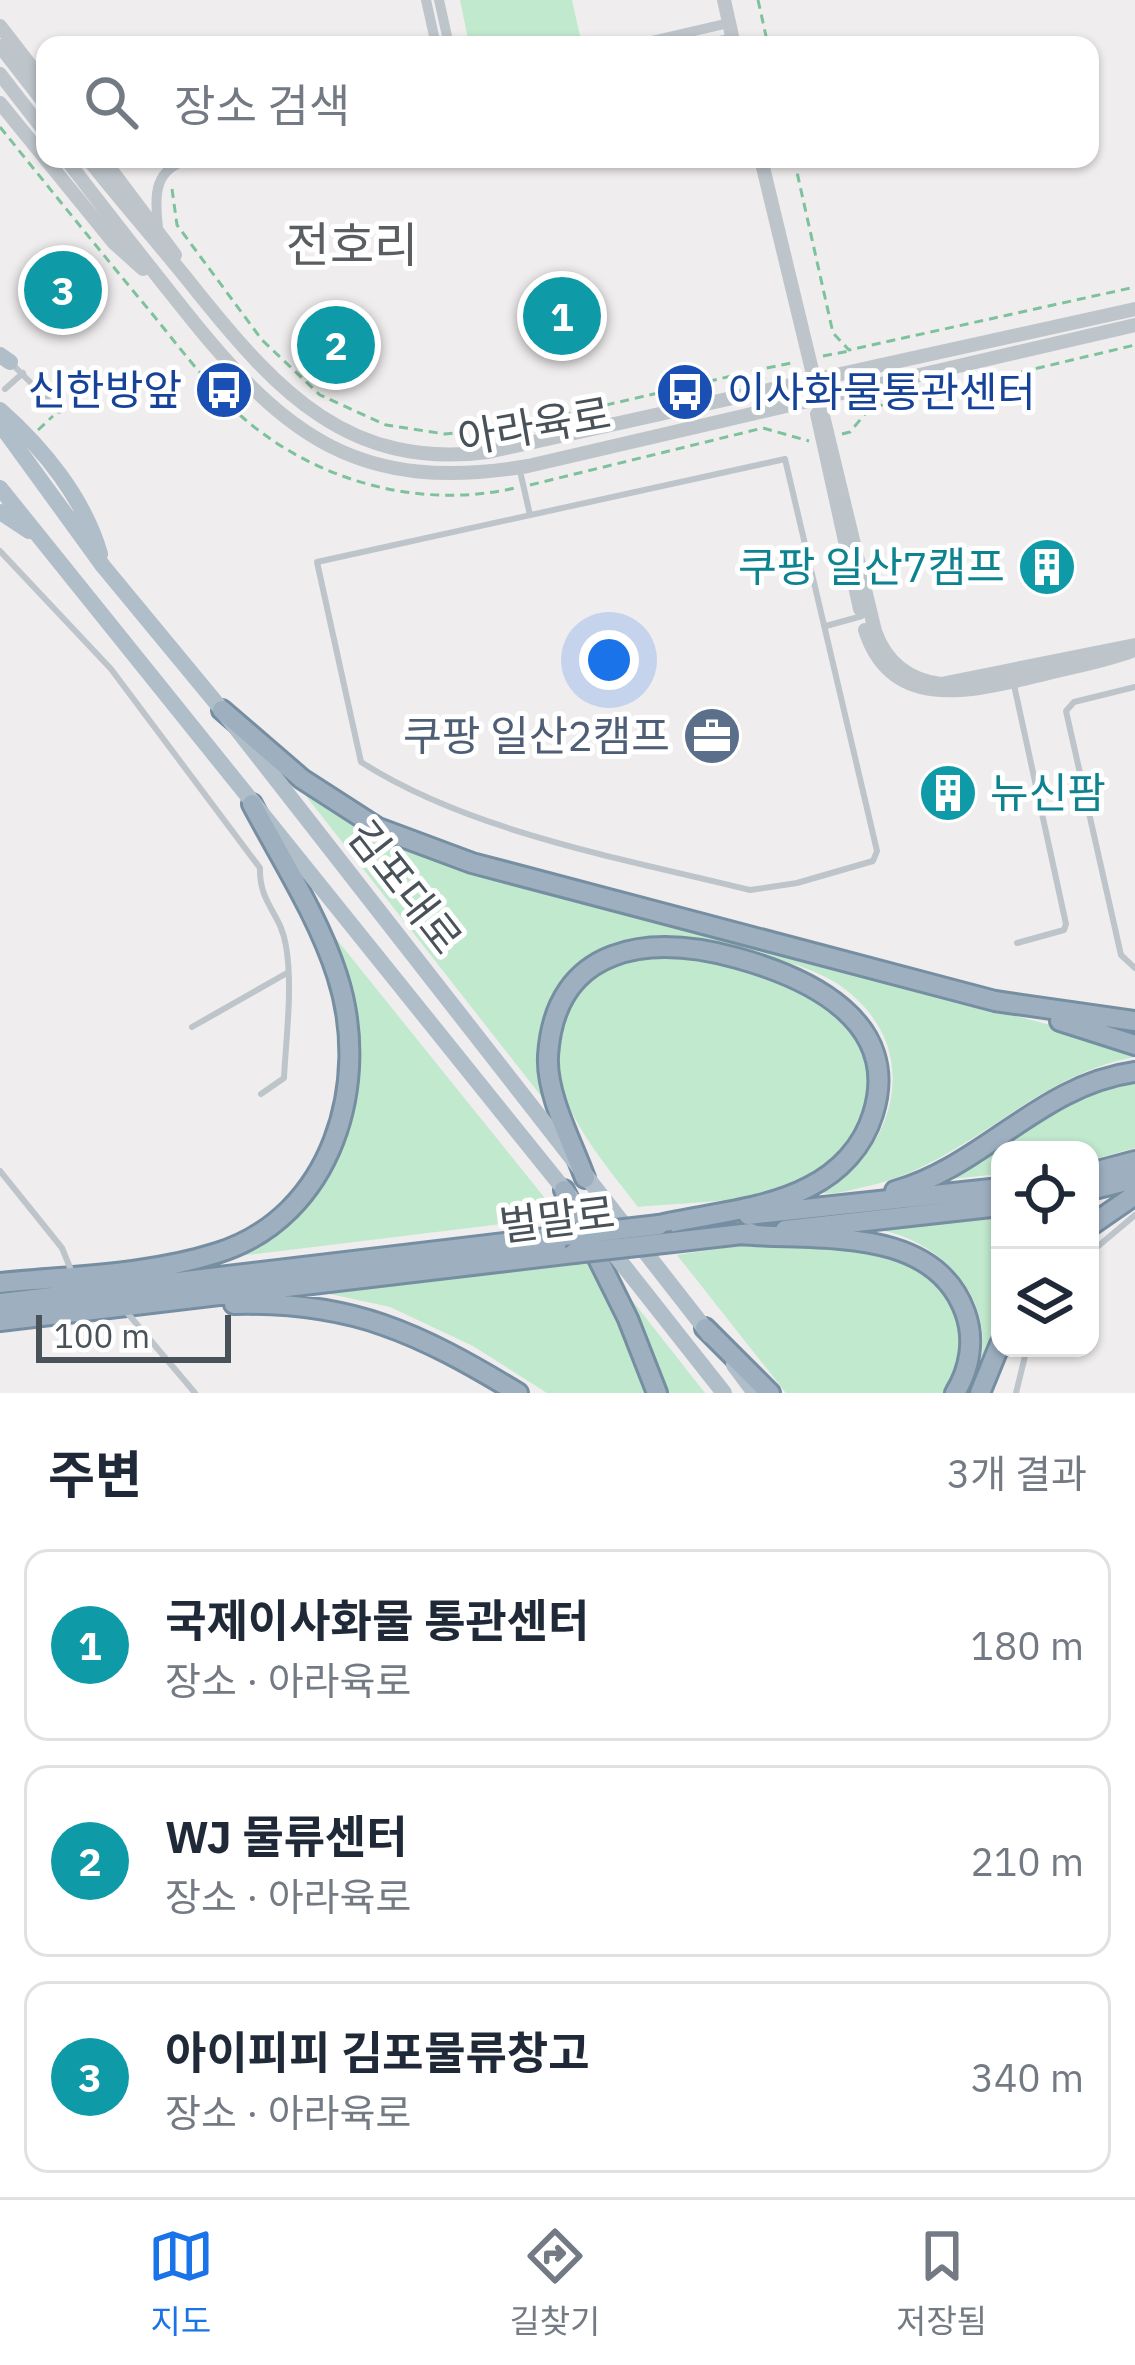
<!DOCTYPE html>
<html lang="ko">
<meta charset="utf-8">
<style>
body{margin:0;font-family:"IBM Plex Sans","Noto Sans KR",sans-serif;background:#f2f2f3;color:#1f2937}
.controls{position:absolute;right:36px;bottom:36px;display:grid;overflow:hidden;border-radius:24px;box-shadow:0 3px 9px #0004}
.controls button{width:108px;height:108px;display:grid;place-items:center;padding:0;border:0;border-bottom:3px solid #e0e1e3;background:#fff;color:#1f2937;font:60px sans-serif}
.scale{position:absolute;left:36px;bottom:30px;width:195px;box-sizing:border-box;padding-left:12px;border:6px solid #485258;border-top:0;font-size:33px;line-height:42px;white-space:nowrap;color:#485258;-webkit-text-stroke:9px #fff;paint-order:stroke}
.you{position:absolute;left:609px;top:660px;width:42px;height:42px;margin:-30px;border:9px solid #fff;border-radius:50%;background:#1a73e8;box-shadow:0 0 0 18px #1a73e833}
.badge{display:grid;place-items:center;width:78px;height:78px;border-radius:50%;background:#1a73e8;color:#fff;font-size:39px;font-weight:700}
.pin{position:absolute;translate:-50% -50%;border:6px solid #fff;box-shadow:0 3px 12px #0006}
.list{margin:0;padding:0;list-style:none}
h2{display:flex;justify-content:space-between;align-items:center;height:156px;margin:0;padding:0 48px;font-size:51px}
h2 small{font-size:39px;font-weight:400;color:#747a83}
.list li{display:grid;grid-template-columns:78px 1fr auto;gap:36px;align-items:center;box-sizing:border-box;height:192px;margin:0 24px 24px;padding:0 24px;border:3px solid #e0e1e3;border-radius:24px}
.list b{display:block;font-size:45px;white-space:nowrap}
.list p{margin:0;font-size:39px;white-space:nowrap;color:#747a83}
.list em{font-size:39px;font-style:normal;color:#747a83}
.icon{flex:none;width:66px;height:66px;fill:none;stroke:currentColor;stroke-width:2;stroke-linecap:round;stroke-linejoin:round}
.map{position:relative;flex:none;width:1135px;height:1393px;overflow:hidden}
.search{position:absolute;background:#fff;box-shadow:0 3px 9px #0004;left:36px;right:36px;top:36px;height:132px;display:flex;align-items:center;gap:30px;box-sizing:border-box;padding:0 42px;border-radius:24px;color:#747a83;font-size:45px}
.sheet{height:804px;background:#fff}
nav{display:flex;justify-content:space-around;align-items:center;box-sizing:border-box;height:168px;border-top:3px solid #e0e1e3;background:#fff;font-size:33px;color:#747a83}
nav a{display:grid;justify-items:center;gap:6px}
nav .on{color:#1a73e8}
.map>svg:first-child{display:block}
.green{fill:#c1e9ce}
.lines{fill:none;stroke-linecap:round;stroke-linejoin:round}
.trunk-casing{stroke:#768ea2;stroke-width:24}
.path{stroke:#7dc29c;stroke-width:3;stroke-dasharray:9 6;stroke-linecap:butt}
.service{stroke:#bdc5cb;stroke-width:6}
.minor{stroke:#bdc5cb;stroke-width:10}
.tertiary{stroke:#bdc5cb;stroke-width:14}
.primary{stroke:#b0bec9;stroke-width:16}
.trunk{stroke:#9eb0c0;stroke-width:18}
.trunk-bridge-casing{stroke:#768ea2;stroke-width:24;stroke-linecap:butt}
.trunk-bridge{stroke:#9eb0c0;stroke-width:18}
.labels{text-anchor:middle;stroke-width:10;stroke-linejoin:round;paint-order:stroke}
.transit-label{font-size:42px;fill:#164399;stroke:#fff;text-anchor:end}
.street-label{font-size:42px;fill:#485258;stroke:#fff}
.culture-label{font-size:42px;fill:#0d838f;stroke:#fff;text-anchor:end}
.service-label{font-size:42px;fill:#4e5e75;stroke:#fff;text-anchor:end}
.quarter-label{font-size:48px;fill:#5b5e61;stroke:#fff}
</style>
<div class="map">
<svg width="1135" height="1393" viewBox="0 0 1135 1393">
<rect width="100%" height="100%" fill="#f0edee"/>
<!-- green -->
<path class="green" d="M460,0h112l8,36c-31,8 -84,21 -112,3z
M295,782c124,90 237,106 381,144 153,41 306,80 459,122v9c-102,18 -166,106 -267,129 -15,3 -30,9 -45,7 71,-44 100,-138 28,-199 -27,-23 -60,-31 -93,-40 -73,-22 -173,-37 -207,55 -9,26 1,73 1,101z
M317,915l243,302 -321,39c87,-58 139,-134 115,-244 -7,-33 -25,-66 -37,-97z
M682,951c43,12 94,20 134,40 80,40 65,146 -4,188 -39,24 -127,23 -174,28 -44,-58 -111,-129 -68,-205 11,-20 35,-40 57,-46 17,-4 38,-4 55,-5z
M1135,1075v73l-45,12v-10h-90v24l-59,6 87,-62z
M1000,1215v129l-18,49h-13c42,-79 -19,-153 -98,-165z
M861,1244l67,20 40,68 -17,61h-165l-109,-138 61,-9z
M588,1263l17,22 50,108h-108l-74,-47 -83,-39 -74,-16z
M631,1299l74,94h-36z"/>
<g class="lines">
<defs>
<path id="trunk" d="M222,710l80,69 76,49 94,35 523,138 140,20
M1060,1021l75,24
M1090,1173l45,-12
M585,1178c-13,-36 -39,-83 -37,-122 7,-112 102,-122 189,-98 73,20 165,64 136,156 -10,33 -34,58 -64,73 -44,23 -102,27 -150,38
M564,1190l64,129 29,74
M1090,1190l45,-11
M895,1191c89,-25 145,-106 240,-119
M748,1215l252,-27
M1090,1226l45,-31
M785,1230l215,-24
M740,1234c75,7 193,-10 225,78 10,27 5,57 -10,81
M673,1242l78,-9
M0,1283c71,-7 148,-8 217,-30 116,-36 155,-171 120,-278 -19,-59 -56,-116 -85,-171
M0,1303l564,-67
M234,1304c118,-3 185,29 284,89
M0,1321l574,-68
M705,1328l65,65
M980,1393l20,-49"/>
</defs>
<!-- trunk casing -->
<use href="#trunk" class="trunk-casing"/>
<!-- path -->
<path class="path" d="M758,0l10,45
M0,127c46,57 92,114 139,171 33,39 64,83 102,118 74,65 178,94 274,72
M794,159l39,174 16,17 286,-63
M172,189l5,36 85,115 58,55 66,30 59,9 57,-5 260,-60
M823,356l26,-5
M764,379l-2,-10 34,-7
M38,430l15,-14
M842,434l8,-2 20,-24 265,-63
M530,485l233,-57 46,13"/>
<!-- service -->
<path class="service" d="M12,364l47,47
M5,389l18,-16
M785,459l92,392 -4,10 -76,22 -47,7c-125,-31 -280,-58 -389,-128l-44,-200z
M520,471l10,44
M0,551l111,118 149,199c-1,36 21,45 26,78 7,40 0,92 -2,132l-23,16
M826,626l36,-10
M1014,685l52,239 -2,6 -47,13
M1135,687l-61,15 -8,9 55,244 14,13
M192,1027l95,-54
M0,1171l62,77 11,27
M1090,1253l45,-38
M124,1309l71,84
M1016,1393l11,-45"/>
<!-- minor -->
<path class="minor" d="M426,0l10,45
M439,0l10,45
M634,45l95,-22
M702,45l30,-7
M158,227c-4,-33 -4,-59 33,-68"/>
<!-- tertiary -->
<path class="tertiary" d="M724,0l10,45
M0,26l45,58
M0,46l45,58
M0,74l45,58
M0,103l114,140 29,26
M66,159c39,51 79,102 119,152 101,127 175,183 343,155l607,-141
M88,159c36,46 75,89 111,135 79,98 151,176 289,158l647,-143
M103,159l72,96
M761,159l114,472c11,31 34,49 66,53l194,-39
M817,414l43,195
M865,630c27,85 110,60 176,45 30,-8 62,-13 91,-24"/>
<!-- primary -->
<path class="primary" d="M0,355l10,7
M0,410c43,38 84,88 100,144
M0,424l103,142 119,144 488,625
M0,488l571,710
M0,512l29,19
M605,1242l119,151
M734,1365l21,28"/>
<!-- trunk -->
<use href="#trunk" class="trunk"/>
<defs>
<path id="trunk-bridge" d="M564,1236l95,-11
M574,1253l99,-11"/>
</defs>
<!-- trunk-bridge casing -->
<use href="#trunk-bridge" class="trunk-bridge-casing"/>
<!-- trunk-bridge -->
<use href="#trunk-bridge" class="trunk-bridge"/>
</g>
<!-- icons -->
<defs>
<symbol id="bus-disc" viewBox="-11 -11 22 22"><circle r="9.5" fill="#1a4fb4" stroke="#fff"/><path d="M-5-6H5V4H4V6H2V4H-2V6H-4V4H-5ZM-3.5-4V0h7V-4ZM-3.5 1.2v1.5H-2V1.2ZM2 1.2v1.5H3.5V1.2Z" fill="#fff"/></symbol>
<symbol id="building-disc" viewBox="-11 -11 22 22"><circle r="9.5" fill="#0f9aa8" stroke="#fff"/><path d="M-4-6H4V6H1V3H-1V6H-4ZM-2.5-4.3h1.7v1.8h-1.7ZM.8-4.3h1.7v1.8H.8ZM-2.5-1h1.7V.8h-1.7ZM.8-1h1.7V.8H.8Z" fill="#fff"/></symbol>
<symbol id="office-disc" viewBox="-11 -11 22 22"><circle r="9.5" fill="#5c6f8a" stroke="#fff"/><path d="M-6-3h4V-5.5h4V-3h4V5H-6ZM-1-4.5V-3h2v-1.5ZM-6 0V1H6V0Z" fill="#fff"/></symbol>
</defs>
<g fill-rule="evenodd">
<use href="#bus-disc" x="191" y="357" width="66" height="66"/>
<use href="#bus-disc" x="652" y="359" width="66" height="66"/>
<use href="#building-disc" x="1014" y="534" width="66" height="66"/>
<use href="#office-disc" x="679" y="703" width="66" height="66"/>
<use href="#building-disc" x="915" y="760" width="66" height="66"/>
</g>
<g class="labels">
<!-- transit labels -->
<g class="transit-label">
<text x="182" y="405">신한방앞</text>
<text x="727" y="407" text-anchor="start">이사화물통관센터</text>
</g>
<!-- street labels -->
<g class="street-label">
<text transform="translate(534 426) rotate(-10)" y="15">아라육로</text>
<text transform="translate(405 887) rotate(52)" y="15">김포대로</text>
<text transform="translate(557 1219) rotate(-7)" y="15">벌말로</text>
</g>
<!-- culture labels -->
<g class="culture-label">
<text x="1005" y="582">쿠팡 일산7캠프</text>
<text x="990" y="808" text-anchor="start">뉴신팜</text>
</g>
<!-- service labels -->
<g class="service-label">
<text x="670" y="751">쿠팡 일산2캠프</text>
</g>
<!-- quarter labels -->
<g class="quarter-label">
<text x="352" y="262">전호리</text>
</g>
</g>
</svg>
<div class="controls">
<button><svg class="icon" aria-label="locate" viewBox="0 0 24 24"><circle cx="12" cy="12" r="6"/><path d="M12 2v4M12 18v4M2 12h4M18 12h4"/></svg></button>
<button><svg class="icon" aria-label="layers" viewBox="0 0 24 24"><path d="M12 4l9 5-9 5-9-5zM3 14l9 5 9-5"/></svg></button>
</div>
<div class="scale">100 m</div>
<div class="you"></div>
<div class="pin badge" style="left:562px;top:316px;background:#0f9aa8">1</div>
<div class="pin badge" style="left:336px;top:345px;background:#0f9aa8">2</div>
<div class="pin badge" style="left:63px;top:290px;background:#0f9aa8">3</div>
<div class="search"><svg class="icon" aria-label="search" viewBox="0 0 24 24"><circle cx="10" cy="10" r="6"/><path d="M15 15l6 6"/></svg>장소 검색</div>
</div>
<section class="sheet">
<h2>주변<small>3개 결과</small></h2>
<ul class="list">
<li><span class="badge" style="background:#0f9aa8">1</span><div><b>국제이사화물 통관센터</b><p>장소 · 아라육로</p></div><em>180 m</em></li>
<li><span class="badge" style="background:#0f9aa8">2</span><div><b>WJ 물류센터</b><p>장소 · 아라육로</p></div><em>210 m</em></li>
<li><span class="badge" style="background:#0f9aa8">3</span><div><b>아이피피 김포물류창고</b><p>장소 · 아라육로</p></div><em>340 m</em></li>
</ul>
</section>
<nav>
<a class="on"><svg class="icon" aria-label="map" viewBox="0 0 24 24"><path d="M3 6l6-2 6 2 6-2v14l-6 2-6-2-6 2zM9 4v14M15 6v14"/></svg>지도</a>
<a><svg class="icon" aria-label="directions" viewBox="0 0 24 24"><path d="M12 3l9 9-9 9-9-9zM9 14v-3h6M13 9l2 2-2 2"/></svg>길찾기</a>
<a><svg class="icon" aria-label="saved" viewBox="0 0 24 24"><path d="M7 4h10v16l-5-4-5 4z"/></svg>저장됨</a>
</nav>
